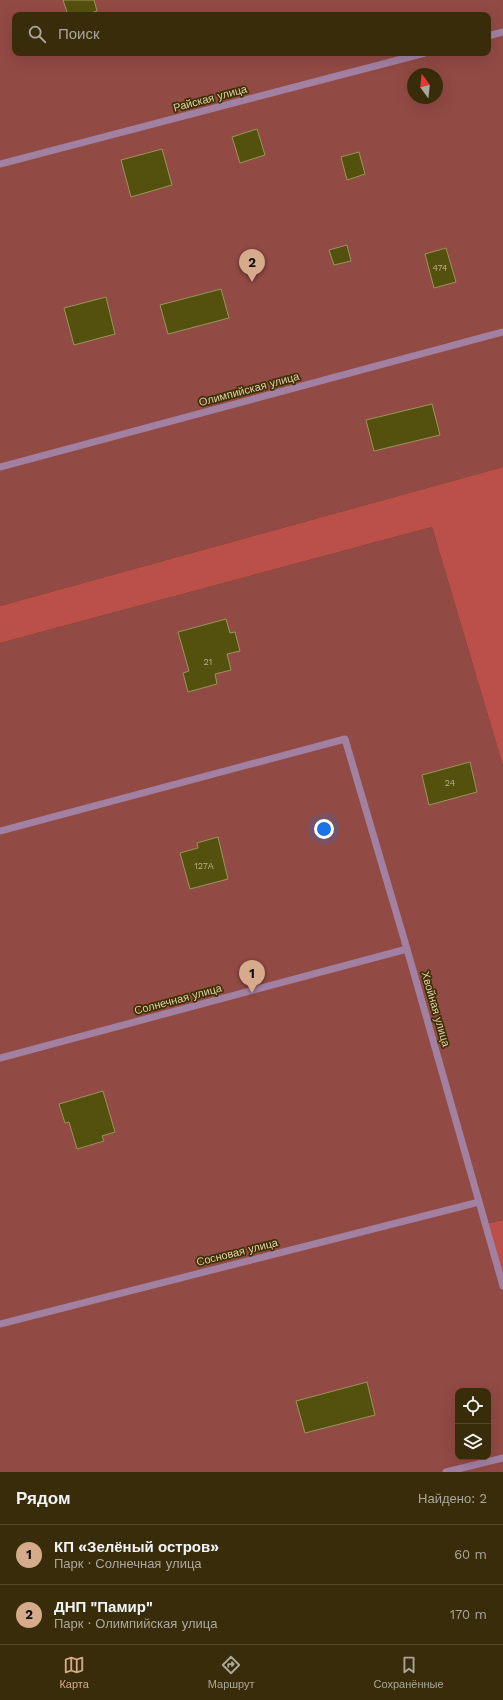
<!DOCTYPE html>
<html lang="ru">
<meta charset="utf-8">
<style>
body{margin:0;font-family:"Work Sans",sans-serif;background:#403413;color:#f1f3f6}
.controls{position:absolute;right:12px;bottom:12px;display:grid;overflow:hidden;border-radius:8px;box-shadow:0 4px 16px #0002}
.controls button{width:36px;height:36px;display:grid;place-items:center;padding:0;border:0;border-bottom:1px solid #53482b;background:#392c0a;color:#f1f3f6;font:20px sans-serif}
.compass{position:absolute;left:407px;top:68px;width:36px;height:36px;border-radius:50%;background:#392c0a;box-shadow:0 4px 16px #0002;rotate:345deg}
.you{position:absolute;left:324px;top:829px;width:14px;height:14px;margin:-10px;border:3px solid #fff;border-radius:50%;background:#1a73e8;box-shadow:0 0 0 6px #1a73e833}
.badge{display:grid;place-items:center;width:26px;height:26px;border-radius:50%;background:#d6ab8b;color:#111;font-size:13px;font-weight:700}
.pin{position:absolute;translate:-50% -33px;filter:drop-shadow(0 1px 2px #0008)}
.pin::after{content:'';position:absolute;top:21px;width:14px;height:12px;background:inherit;clip-path:polygon(0 0,100% 0,50% 100%)}
.list{margin:0;padding:0;list-style:none}
h2{display:flex;justify-content:space-between;align-items:center;height:52px;margin:0;padding:0 16px;font-size:17px}
h2 small{font-size:13px;font-weight:400;color:#aba79c}
.list li{display:grid;grid-template-columns:26px 1fr auto;gap:12px;align-items:center;box-sizing:border-box;height:60px;padding:0 16px;border-top:1px solid #53482b}
.list b{display:block;font-size:15px;white-space:nowrap}
.list p{margin:0;font-size:13px;white-space:nowrap;color:#aba79c}
.list em{font-size:13px;font-style:normal;color:#aba79c}
.icon{flex:none;width:22px;height:22px;fill:none;stroke:currentColor;stroke-width:2;stroke-linecap:round;stroke-linejoin:round}
.map{position:relative;flex:none;width:503px;height:1472px;overflow:hidden}
.search{position:absolute;background:#392c0a;box-shadow:0 4px 16px #0002;left:12px;right:12px;top:12px;height:44px;display:flex;align-items:center;gap:10px;box-sizing:border-box;padding:0 14px;border-radius:8px;color:#aba79c;font-size:15px}
.sheet{height:172px;background:#392c0a}
nav{display:flex;justify-content:space-around;align-items:center;box-sizing:border-box;height:56px;border-top:1px solid #53482b;background:#392c0a;font-size:11px;color:#aba79c}
nav a{display:grid;justify-items:center;gap:2px}
nav .on{color:#d6ab8b}
.map>svg:first-child{display:block}
.green{fill:#924a44;fill-rule:evenodd}
.forest{fill:#ba5049}
.building{fill:#54510f;stroke:#99965a}
.lines{fill:none;stroke-linecap:round;stroke-linejoin:round}
.minor{stroke:#a280a2;stroke-width:7}
.labels{text-anchor:middle;stroke-width:3.5;stroke-linejoin:round;paint-order:stroke}
.number-label{font-size:9px;fill:#bbb08b}
.street-label{font-size:11px;fill:#ddd0b4;stroke:#413001}
</style>
<div class="map">
<svg width="503" height="1472" viewBox="0 0 503 1472">
<rect width="100%" height="100%" fill="#4c3a0d"/>
<!-- green -->
<path class="green" d="M0,0h503v467l-503,139zM15,15h473v38h-473zM413,74h24v24h-24z
M432,527l71,239v454l-18,4 18,62v186h-503v-829zM458,1391h30v66h-30z"/>
<!-- forest -->
<path class="forest" d="M503,467v299l-71,-239 -432,116v-37z
M503,1220v66l-18,-62z"/>
<!-- building -->
<path class="building" d="M63,0h31l3,11 -13,4h-16z
M257,129l8,26 -25,8 -8,-26z
M162,149l10,36 -41,12 -10,-37z
M359,152l6,22 -18,6 -6,-23z
M347,245l4,16 -17,4 -5,-15z
M446,248l10,34 -22,6 -9,-34z
M221,289l8,29 -61,16 -8,-29z
M106,297l9,37 -41,11 -10,-37z
M432,404l8,31 -66,16 -8,-31z
M226,619l4,14 5,-1 5,19 -13,3 4,16 -16,4 2,10 -29,8 -5,-19 6,-2 -11,-39z
M470,762l7,30 -48,13 -7,-30z
M218,837l10,42 -38,10 -10,-36 18,-5 -1,-5z
M103,1091l12,41 -13,4 2,5 -27,8 -8,-27 -4,1 -6,-19z
M367,1382l8,33 -70,18 -9,-32z"/>
<g class="lines">
<!-- minor -->
<path class="minor" d="M488,36l15,-4
M0,164l425,-111
M0,467l503,-135
M0,831l345,-92 62,210 96,337
M0,1058l407,-109
M0,1324l479,-122
M446,1472l57,-14"/>
</g>
<g class="labels">
<!-- number labels -->
<g class="number-label">
<text x="440" y="271">474</text>
<text x="208" y="665">21</text>
<text x="450" y="786">24</text>
<text x="204" y="869">127А</text>
</g>
<!-- street labels -->
<g class="street-label">
<text transform="translate(210 98) rotate(-15)" y="4">Райская улица</text>
<text transform="translate(249 389) rotate(-15)" y="4">Олимпийская улица</text>
<text transform="translate(178 999) rotate(-15)" y="4">Солнечная улица</text>
<text transform="translate(436 1009) rotate(74)" y="4">Хвойная улица</text>
<text transform="translate(237 1252) rotate(-14)" y="4">Сосновая улица</text>
</g>
</g>
</svg>
<div class="controls">
<button><svg class="icon" aria-label="locate" viewBox="0 0 24 24"><circle cx="12" cy="12" r="6"/><path d="M12 2v4M12 18v4M2 12h4M18 12h4"/></svg></button>
<button><svg class="icon" aria-label="layers" viewBox="0 0 24 24"><path d="M12 4l9 5-9 5-9-5zM3 14l9 5 9-5"/></svg></button>
</div>
<svg class="compass" viewBox="-18 -18 36 36"><path d="M0-13l5 13h-10z" fill="#e53935"/><path d="M0 13l5-13h-10z" fill="#aba79c"/></svg>
<div class="you"></div>
<div class="pin badge" style="left:252px;top:993px">1</div>
<div class="pin badge" style="left:252px;top:282px">2</div>
<div class="search"><svg class="icon" aria-label="search" viewBox="0 0 24 24"><circle cx="10" cy="10" r="6"/><path d="M15 15l6 6"/></svg>Поиск</div>
</div>
<section class="sheet">
<h2>Рядом<small>Найдено: 2</small></h2>
<ul class="list">
<li><span class="badge">1</span><div><b>КП «Зелёный остров»</b><p>Парк · Солнечная улица</p></div><em>60 m</em></li>
<li><span class="badge">2</span><div><b>ДНП &quot;Памир&quot;</b><p>Парк · Олимпийская улица</p></div><em>170 m</em></li>
</ul>
</section>
<nav>
<a class="on"><svg class="icon" aria-label="map" viewBox="0 0 24 24"><path d="M3 6l6-2 6 2 6-2v14l-6 2-6-2-6 2zM9 4v14M15 6v14"/></svg>Карта</a>
<a><svg class="icon" aria-label="directions" viewBox="0 0 24 24"><path d="M12 3l9 9-9 9-9-9zM9 14v-3h6M13 9l2 2-2 2"/></svg>Маршрут</a>
<a><svg class="icon" aria-label="saved" viewBox="0 0 24 24"><path d="M7 4h10v16l-5-4-5 4z"/></svg>Сохранённые</a>
</nav>
